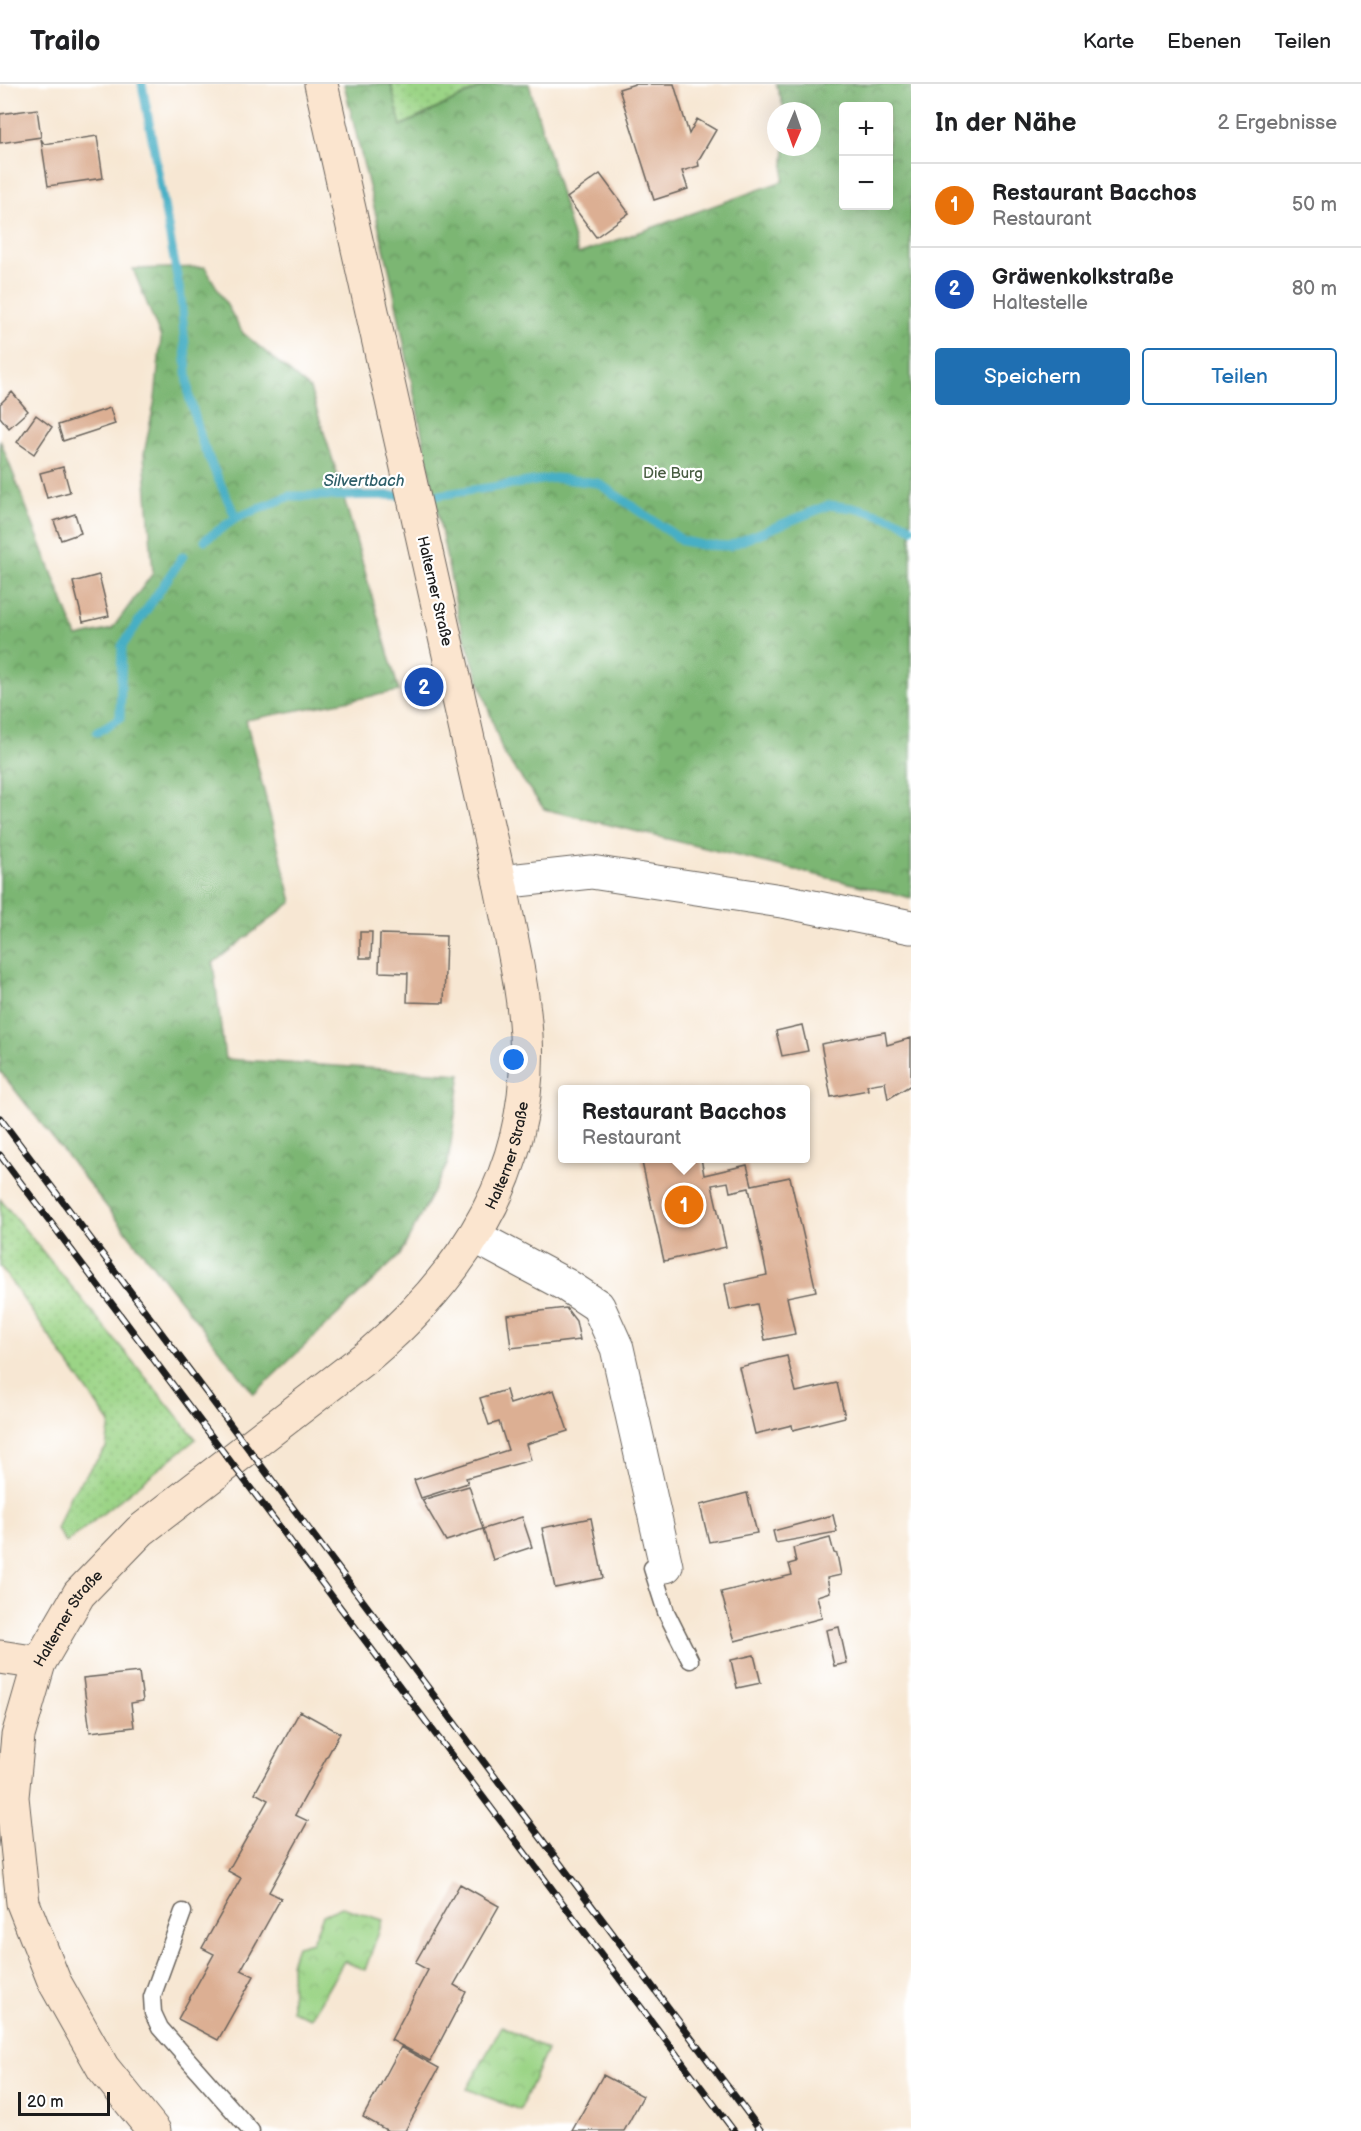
<!DOCTYPE html>
<html lang="de">
<meta charset="utf-8">
<style>
body{margin:0;font-family:"Balsamiq Sans",sans-serif;background:#f2f2f2;color:#202124}
.controls{position:absolute;right:18px;top:18px;display:grid;overflow:hidden;border-radius:6px;box-shadow:0 6px 24px #0002}
.controls button{width:54px;height:54px;display:grid;place-items:center;padding:0;border:0;border-bottom:2px solid #e0e0e0;background:#fff;color:#202124;font:30px sans-serif}
.compass{position:absolute;left:767px;top:18px;width:54px;height:54px;border-radius:50%;background:#fff;box-shadow:0 6px 24px #0002;rotate:182deg}
.scale{position:absolute;left:18px;bottom:15px;width:92px;box-sizing:border-box;padding-left:6px;border:3px solid #1c1c1c;border-top:0;font-size:16px;line-height:21px;white-space:nowrap;color:#1c1c1c;-webkit-text-stroke:4px #fff;paint-order:stroke}
.you{position:absolute;left:514px;top:976px;width:21px;height:21px;margin:-15px;border:4px solid #fff;border-radius:50%;background:#1a73e8;box-shadow:0 0 0 9px #1a73e833}
.badge{display:grid;place-items:center;width:39px;height:39px;border-radius:50%;background:#1f6fb2;color:#fff;font-size:20px;font-weight:700}
.pin{position:absolute;translate:-50% -50%;border:3px solid #fff;box-shadow:0 2px 6px #0006}
.popup{position:absolute;left:558px;top:1001px;width:252px;height:78px;box-sizing:border-box;display:grid;place-content:center;border-radius:6px;background:#fff;filter:drop-shadow(0 2px 4px #0005);font-size:20px;white-space:nowrap;color:#757577}
.popup b{font-size:22px;color:#202124}
.popup::after{content:'';position:absolute;left:50%;top:100%;margin-left:-12px;border:12px solid transparent;border-top-color:#fff}
.list{margin:0;padding:0;list-style:none}
h2{display:flex;justify-content:space-between;align-items:center;height:78px;margin:0;padding:0 24px;font-size:26px}
h2 small{font-size:20px;font-weight:400;color:#757577}
.list li{display:grid;grid-template-columns:39px 1fr auto;gap:18px;align-items:center;box-sizing:border-box;height:84px;padding:0 24px;border-top:2px solid #e0e0e0}
.list b{display:block;font-size:22px;white-space:nowrap}
.list p{margin:0;font-size:20px;white-space:nowrap;color:#757577}
.list em{font-size:20px;font-style:normal;color:#757577}
.actions{display:flex;gap:12px;padding:18px 24px}
.actions a{flex:1;padding:14px 0;border:2px solid #1f6fb2;border-radius:6px;text-align:center;font-size:21px;color:#1f6fb2}
.actions .main{background:#1f6fb2;color:#fff}
.map{position:relative;flex:none;width:911px;height:2047px;overflow:hidden}
header{display:flex;align-items:center;gap:36px;box-sizing:border-box;height:84px;padding:0 30px;background:#fff;border-bottom:2px solid #e0e0e0}
header strong{font-size:28px}
nav{display:flex;gap:33px;margin-inline-start:auto;font-size:21px}
main{display:flex}
aside{flex:1;background:#fff}
.map>svg:first-child{display:block}
.grass{fill:url(#grass-dots);stroke:#5c7851;stroke-width:1.5}
.forest{fill:url(#forest-crowns);stroke:#4c6948;stroke-width:1.5;fill-rule:evenodd}
.park{fill:url(#park-crowns);stroke:#5c7851;stroke-width:1.5}
.lines{fill:none;stroke-linecap:round;stroke-linejoin:round}
.stream{stroke:#46afc5;stroke-width:9}
.building{fill:#dcaf93}
.lane-casing{stroke:#69635c;stroke-width:19}
.street-casing{stroke:#69635c;stroke-width:35}
.secondary-casing{stroke:#69635c;stroke-width:35}
.lane{stroke:#fff;stroke-width:16}
.street{stroke:#fff;stroke-width:33}
.secondary{stroke:#fbe5cf;stroke-width:33}
.rail-casing{stroke:#1c1c1c;stroke-width:7}
.rail{stroke:#fff;stroke-width:4.5;stroke-dasharray:14;stroke-linecap:butt}
.labels{text-anchor:middle;stroke-width:4.5;stroke-linejoin:round;paint-order:stroke}
.park-label{font-size:15px;fill:#485c41;stroke:#fff}
.street-label{font-size:15px;fill:#1c1c1c;stroke:#fff}
.water-label{font-size:16px;font-style:italic;fill:#2f5e68;stroke:#fff}
</style>
<header>
<strong>Trailo</strong>
<nav><a>Karte</a><a>Ebenen</a><a>Teilen</a></nav>
</header>
<main>
<div class="map">
<svg width="911" height="2047" viewBox="0 0 911 2047">
<defs>
<pattern id="grass-dots" width="8" height="8" patternUnits="userSpaceOnUse" patternTransform="scale(1.5)"><rect width="8" height="8" fill="#9bd486"/><path d="M2 2h.1M6 6h.1" fill="none" stroke="#85b573" stroke-width="1.8" stroke-linecap="round"/></pattern>
<pattern id="forest-crowns" width="20" height="18" patternUnits="userSpaceOnUse" patternTransform="scale(1.5)"><rect width="20" height="18" fill="#7cb673"/><path d="M2 6a3 3 0 1 1 6 0M12 15a3 3 0 1 1 6 0" fill="none" stroke="#65935e"/></pattern>
<pattern id="park-crowns" width="20" height="18" patternUnits="userSpaceOnUse" patternTransform="scale(1.5)"><rect width="20" height="18" fill="#9bd486"/><path d="M2 6a3 3 0 1 1 6 0M12 15a3 3 0 1 1 6 0" fill="none" stroke="#85b573"/></pattern>
</defs>
<rect width="100%" height="100%" fill="#fff"/>
<filter id="ink" filterUnits="userSpaceOnUse"><feTurbulence type="fractalNoise" baseFrequency=".0167" numOctaves="2"/><feDisplacementMap in="SourceGraphic" scale="12" xChannelSelector="R" yChannelSelector="G"/><feConvolveMatrix kernelMatrix="1 2 1 2 8 2 1 2 1" color-interpolation-filters="sRGB"/></filter>
<filter id="wash" filterUnits="userSpaceOnUse"><feTurbulence type="fractalNoise" baseFrequency=".008" numOctaves="4" result="noise"/><feDisplacementMap in="SourceGraphic" scale="24" xChannelSelector="R" yChannelSelector="G"/><feGaussianBlur stdDeviation="1.35" result="paint"/><feColorMatrix in="noise" values="0 0 0 0 0 0 0 0 0 0 0 0 0 0 0 0 0 1.4 0 .05"/><feComposite in="paint" operator="in"/></filter>
<g filter="url(#wash)">
<rect width="100%" height="100%" fill="#f7e7d3"/>
<!-- grass -->
<path class="grass" d="M391,0h97l-88,42z
M0,1115l196,240 -130,104 -9,-14 13,-33 36,-48 4,-25 -110,-157z"/>
<!-- forest -->
<path class="forest" d="M344,0h47l10,42 87,-42h41l49,170 205,-73 2,-34h27v-36h-27l-9,-27h135v814l-367,-89 -41,-56 -44,-133 -69,-347zM844,22h44v100h-44z
M205,183l38,66 67,56 26,81 63,221 -153,29 46,182 -79,61 12,96 236,15 -13,89 -48,92 -146,139 -254,-323v-631l77,197 35,-8 41,-56 -9,-119 11,-55 6,-61 -28,-69z"/>
<!-- park -->
<path class="park" d="M342,1823l41,13 -18,50 -21,-9 -33,57 -19,-7 -1,-48 6,-17 15,-4 11,-27z
M502,1942l45,24 -27,60 -53,-21z"/>
<g class="lines">
<!-- stream -->
<path class="stream" d="M142,0l39,214 8,98 14,49 33,73
M205,456l31,-22 54,-22 149,-1 116,-17 43,5 85,58 19,4 27,1 100,-41 32,4 39,12 11,7
M97,648l23,-14 2,-72 61,-90"/>
</g>
<g id="blocks">
<!-- building -->
<path class="building" d="M635,0h39l15,50 8,-15 19,11 -18,31 1,5 -17,5 6,18 -34,11 -35,-111z
M37,25l4,28 -41,6v-29z
M97,52l6,42 -55,8 -7,-47 3,5z
M600,90l29,39 -33,24 -29,-39z
M12,308l16,19 -19,17 -9,-11v-13z
M110,324l5,16 -52,17 -5,-16z
M36,331l16,12 -18,27 -17,-12z
M63,383l7,25 -23,6 -7,-25z
M75,430l6,19 -20,7 -7,-19z
M99,491l10,41 -26,6 -10,-40z
M360,848h12l-1,26h-11z
M380,850l66,2 -2,67 -37,-1 1,-29 -29,-1z
M802,941l6,26 -26,5 -6,-25z
M885,948l2,13 24,-7v47l-23,14 -3,-17 -18,3 1,5 -37,7 -10,-53z
M641,1074h60l3,17 43,-10 5,20 38,-8 26,114 -29,6 8,37 -30,6 -8,-36 -27,6 -5,-26 42,-9 -18,-87 -19,4 -2,-10 -16,3 14,62 -62,14z
M566,1224l10,13 4,19 -69,8 -4,-33z
M787,1272l9,36 41,-9 8,34 -52,13 -1,-5 -37,9 -16,-67z
M506,1306l4,14 44,-14 14,41 -42,13 5,16 -65,18 2,5 -47,15 -7,-18 94,-30 -9,-28 -10,3 -9,-27z
M469,1402l14,43 -37,12 -24,-41z
M747,1409l10,40 -48,9 -9,-37z
M833,1431l4,17 -61,11 -3,-12z
M522,1433l10,30 -39,13 -10,-31z
M591,1434l12,60 -48,10 -13,-60z
M830,1454l4,15 3,1 4,21 -14,3 3,14 -13,4 5,22 -87,23 -14,-49 71,-17 -3,-11 7,-2 -3,-14z
M839,1543l8,36 -13,3 -8,-36z
M754,1571l7,28 -24,5 -6,-28z
M139,1588l4,29 -12,2 3,24 -44,5 -7,-54z
M300,1627l40,22 -45,82 13,6 -39,71 12,6 -40,72 13,6 -36,64 -40,-21 36,-65 -12,-6 39,-70 -13,-7 40,-71 -13,-7z
M460,1800l39,22 -45,79 12,7 -36,69 -39,-21 37,-70 -13,-7z
M401,1963l38,21 -34,63h-17l-25,-14z
M603,1991l40,21 -19,35h-52z"/>
</g>
</g>
<g filter="url(#ink)">
<use href="#blocks" fill-opacity="0" stroke="#69635c" stroke-width="1.5"/>
<g class="lines">
<defs>
<path id="lane" d="M663,1482l-11,2 14,44 24,48
M183,1828l-31,85 1,16 7,15 91,103"/>
<path id="street" d="M500,798l91,-10 197,30 123,25
M476,1153l90,48 32,21 19,42 49,218"/>
<g id="secondary">
<path d="M0,1573l39,6"/>
<path id="s1" d="M154,2047l-51,-63 -49,-87 -31,-78 -11,-106 6,-61 21,-73 40,-69 61,-63 230,-177c97,-83 163,-186 156,-319 -3,-51 -16,-102 -26,-153l-179,-798"/>
</g>
</defs>
<!-- lane casing -->
<use href="#lane" class="lane-casing"/>
<!-- street casing -->
<use href="#street" class="street-casing"/>
<!-- secondary casing -->
<use href="#secondary" class="secondary-casing"/>
<!-- lane -->
<use href="#lane" class="lane"/>
<!-- street -->
<use href="#street" class="street"/>
<!-- secondary -->
<use href="#secondary" class="secondary"/>
<defs>
<path id="rail" d="M0,1034l761,1013
M0,1071l734,976"/>
</defs>
<!-- rail casing -->
<use href="#rail" class="rail-casing"/>
<!-- rail -->
<use href="#rail" class="rail"/>
</g>
</g>
<g class="labels">
<!-- park labels -->
<g class="park-label">
<text x="673" y="394">Die Burg</text>
</g>
<!-- street labels -->
<g class="street-label">
<text transform="translate(435 507) rotate(77)" y="5">Halterner Straße</text>
<text dy="5" stroke="none"><textPath href="#s1" startOffset="1212">Halterner Straße</textPath></text>
<text dy="5" stroke="none"><textPath href="#s1" startOffset="562">Halterner Straße</textPath></text>
</g>
<!-- water labels -->
<g class="water-label">
<text x="364" y="402">Silvertbach</text>
</g>
</g>
</svg>
<div class="controls">
<button>+</button>
<button>−</button>
</div>
<svg class="compass" viewBox="-18 -18 36 36"><path d="M0-13l5 13h-10z" fill="#e53935"/><path d="M0 13l5-13h-10z" fill="#757577"/></svg>
<div class="scale">20 m</div>
<div class="you"></div>
<div class="pin badge" style="left:684px;top:1121px;background:#e8710a">1</div>
<div class="popup"><b>Restaurant Bacchos</b>Restaurant</div>
<div class="pin badge" style="left:424px;top:603px;background:#1a4fb4">2</div>
</div>
<aside>
<h2>In der Nähe<small>2 Ergebnisse</small></h2>
<ul class="list">
<li><span class="badge" style="background:#e8710a">1</span><div><b>Restaurant Bacchos</b><p>Restaurant</p></div><em>50 m</em></li>
<li><span class="badge" style="background:#1a4fb4">2</span><div><b>Gräwenkolkstraße</b><p>Haltestelle</p></div><em>80 m</em></li>
</ul>
<div class="actions"><a class="main">Speichern</a><a>Teilen</a></div>
</aside>
</main>
